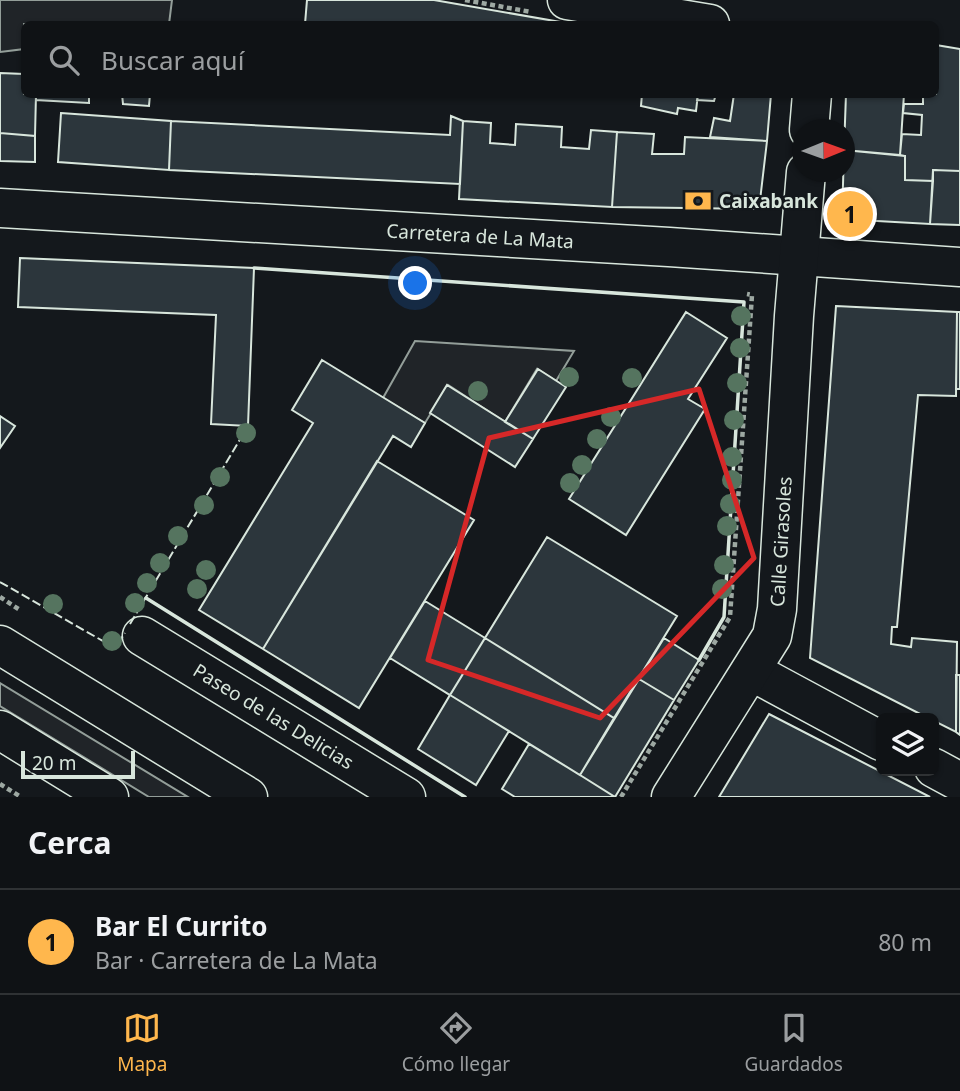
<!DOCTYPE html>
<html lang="es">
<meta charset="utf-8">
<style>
body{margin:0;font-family:"Noto Sans",sans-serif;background:#1d2022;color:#f1f3f6}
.controls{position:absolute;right:21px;bottom:21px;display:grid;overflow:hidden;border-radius:10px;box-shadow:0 2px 5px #0004}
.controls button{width:63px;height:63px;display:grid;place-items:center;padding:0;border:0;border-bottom:2px solid #2f3234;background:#0f1215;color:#f1f3f6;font:35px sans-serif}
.compass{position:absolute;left:792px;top:119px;width:63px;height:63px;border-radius:50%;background:#0f1215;box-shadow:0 2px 5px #0004;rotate:89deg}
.scale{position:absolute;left:21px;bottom:18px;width:114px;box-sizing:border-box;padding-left:7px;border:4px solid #d8e6dc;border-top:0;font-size:19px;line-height:24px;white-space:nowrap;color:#d8e6dc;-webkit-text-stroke:5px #14181c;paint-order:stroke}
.you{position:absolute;left:416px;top:284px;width:24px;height:24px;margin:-18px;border:5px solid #fff;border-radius:50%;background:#1a73e8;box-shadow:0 0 0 10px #1a73e833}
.badge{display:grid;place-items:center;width:46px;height:46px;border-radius:50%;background:#ffb74d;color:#111;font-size:23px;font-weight:700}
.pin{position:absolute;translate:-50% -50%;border:4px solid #fff;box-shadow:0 2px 7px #0006}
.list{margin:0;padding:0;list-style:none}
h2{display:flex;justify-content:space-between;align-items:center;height:91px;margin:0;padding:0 28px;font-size:30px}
h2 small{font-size:23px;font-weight:400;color:#9b9ea0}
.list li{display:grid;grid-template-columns:46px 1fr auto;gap:21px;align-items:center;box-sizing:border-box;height:105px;padding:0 28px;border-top:2px solid #2f3234}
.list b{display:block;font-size:26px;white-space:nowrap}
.list p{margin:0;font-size:23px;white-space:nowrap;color:#9b9ea0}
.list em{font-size:23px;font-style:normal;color:#9b9ea0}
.icon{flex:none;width:38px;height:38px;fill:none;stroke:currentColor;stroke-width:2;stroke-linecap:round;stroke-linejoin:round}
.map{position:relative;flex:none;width:960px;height:797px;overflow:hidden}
.search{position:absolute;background:#0f1215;box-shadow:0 2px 5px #0004;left:21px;right:21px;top:21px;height:77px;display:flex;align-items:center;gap:18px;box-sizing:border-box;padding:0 24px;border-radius:10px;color:#9b9ea0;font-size:26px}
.sheet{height:196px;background:#0f1215}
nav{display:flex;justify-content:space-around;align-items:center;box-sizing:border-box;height:98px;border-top:2px solid #2f3234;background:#0f1215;font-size:19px;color:#9b9ea0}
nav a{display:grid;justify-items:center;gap:4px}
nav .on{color:#ffb74d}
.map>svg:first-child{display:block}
.green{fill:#202428;stroke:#939e99;stroke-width:2}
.building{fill:#2c363c;stroke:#d8e6dc;stroke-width:2}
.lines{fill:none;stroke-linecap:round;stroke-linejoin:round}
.minor-casing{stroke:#d8e6dc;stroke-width:41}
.major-casing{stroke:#d8e6dc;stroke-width:41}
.path{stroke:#9da8a2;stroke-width:4.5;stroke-dasharray:5 3.5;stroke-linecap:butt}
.minor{stroke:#14181c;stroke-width:38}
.major{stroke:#14181c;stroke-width:38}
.fence{stroke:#d8e6dc;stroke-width:2;stroke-dasharray:9 3.5;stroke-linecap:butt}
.wall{stroke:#d8e6dc;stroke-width:3.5}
.tree{fill:#55745f}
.marked{fill:none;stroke:#d62828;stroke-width:5;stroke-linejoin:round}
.labels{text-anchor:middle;stroke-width:5;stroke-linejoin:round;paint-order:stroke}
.poi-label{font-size:19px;font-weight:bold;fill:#d8e6dc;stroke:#14181c;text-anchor:start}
.street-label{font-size:19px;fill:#d8e6dc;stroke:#14181c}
</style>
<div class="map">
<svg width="960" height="797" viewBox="0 0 960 797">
<rect width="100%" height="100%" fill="#14181c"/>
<!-- green -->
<path class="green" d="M0,0h172l-3,24h-145v25l-24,3z
M415,341l159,10 -18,30 -19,-12 -32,53 -57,-37 -23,38 -42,-25z
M0,683l188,114h-39l-149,-91z"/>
<!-- building -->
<path class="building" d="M307,0h127l138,24h-267z
M936,45l24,4v122l-27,-1v11l-28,-1v-24l-5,-1 2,-21 19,1 1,-20 -19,-2 1,-9h19v-10h13z
M0,73l24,1v20h12l-1,42 -35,-3z
M36,94h53v9l-53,-3z
M122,94h28l-1,12 -26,-2z
M642,94h56l-2,17 -18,-3 -1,6 -36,-8z
M698,94h18l-2,7 -17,-1z
M734,94h37l-4,47 -57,-4 4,-19 16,3z
M846,94h58l-4,61 -56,-5z
M61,113l110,8 -2,49 -111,-8z
M451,116l12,5 -3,63 -291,-14 2,-49 279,14z
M463,121l28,2 -1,20 25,2 1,-21 46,3 -1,20 28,2 2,-19 26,2 -5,75 -153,-8z
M617,132l37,2 -2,20h32l1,-17 82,4 -8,68 -147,-2z
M0,133l35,3v26l-35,-1z
M844,150l61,6v24l28,1 -3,43 -88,-5z
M933,170l27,1v54l-30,-1z
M20,258l234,10 -6,158 -37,-2 5,-109 -198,-8z
M836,306l121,6 -1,84 -38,-1 -21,232h-5l-1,17 20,3 1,-9 45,4 -1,90 -22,-11v-3h-6l-118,-60z
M686,312l41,26 -39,61 17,10 -79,126 -57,-36z
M957,312h3v77h-4z
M322,360l103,63 -14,24 -18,-11 -130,213 -64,-39 114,-187 -21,-13z
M538,369l28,18 -33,52 -28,-17z
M447,385l86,54 -18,28 -85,-54z
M0,416l15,10 -15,22z
M377,461l97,59 -115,188 -96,-59z
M547,537l130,79 -63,102 -129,-80z
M425,601l60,37 -35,57 -60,-37z
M485,638l129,80 -34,57 -130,-80z
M664,638l35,22 -25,40 -35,-21z
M956,675h4v60l-4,-3z
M639,679l35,21 -59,97 -35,-22z
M450,695l59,36 -33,54 -58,-36z
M769,714l161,83h-211z
M529,744l51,31 35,22h-100l-13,-8z"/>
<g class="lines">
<defs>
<g id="minor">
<path d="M567,0l143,24"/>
<path d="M809,130l3,-36"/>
<path id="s1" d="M0,208l669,39 291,20"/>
<path id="s2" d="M142,636l264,161"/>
<path d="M751,671l130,70"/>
<path d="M0,730l109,67"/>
<path d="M934,768l26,14"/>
<path id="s3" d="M671,797l101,-161 5,-27 17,-293 12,-144"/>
</g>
<path id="major" d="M0,645l248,152"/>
</defs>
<!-- minor casing -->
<use href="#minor" class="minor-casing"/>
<!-- major casing -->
<use href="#major" class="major-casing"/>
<!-- path -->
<path class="path" d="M465,0l66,12
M0,597l20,13
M0,784l21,13
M621,797l109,-180 22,-322 -5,-1"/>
<!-- minor -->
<use href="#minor" class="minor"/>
<!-- major -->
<use href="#major" class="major"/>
<!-- fence -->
<path class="fence" d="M0,582l115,66 10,-15
M130,624l118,-198"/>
<!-- wall -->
<path class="wall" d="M254,268l490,34 -20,315 -25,43
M146,598l319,199"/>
</g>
<!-- trees -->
<g class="tree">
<circle cx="741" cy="316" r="10"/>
<circle cx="740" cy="348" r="10"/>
<circle cx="569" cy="377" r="10"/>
<circle cx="632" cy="378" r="10"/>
<circle cx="737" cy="383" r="10"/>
<circle cx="478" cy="391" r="10"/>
<circle cx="611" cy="417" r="10"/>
<circle cx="734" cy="420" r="10"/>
<circle cx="246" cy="433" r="10"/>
<circle cx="597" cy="439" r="10"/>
<circle cx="732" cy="457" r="10"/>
<circle cx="582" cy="465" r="10"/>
<circle cx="220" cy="477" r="10"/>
<circle cx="732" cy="480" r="10"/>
<circle cx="570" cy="483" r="10"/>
<circle cx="730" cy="504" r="10"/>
<circle cx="204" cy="505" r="10"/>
<circle cx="727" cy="526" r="10"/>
<circle cx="178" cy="536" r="10"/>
<circle cx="160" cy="563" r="10"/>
<circle cx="724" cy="565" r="10"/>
<circle cx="206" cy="570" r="10"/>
<circle cx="147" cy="583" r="10"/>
<circle cx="197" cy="589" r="10"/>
<circle cx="722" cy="589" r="10"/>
<circle cx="135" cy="603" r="10"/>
<circle cx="53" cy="604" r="10"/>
<circle cx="112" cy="641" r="10"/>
</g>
<!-- marked area -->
<path class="marked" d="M699,389l55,169 -154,160 -172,-58 61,-222z"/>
<!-- icons -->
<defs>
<symbol id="bank-bare" viewBox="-9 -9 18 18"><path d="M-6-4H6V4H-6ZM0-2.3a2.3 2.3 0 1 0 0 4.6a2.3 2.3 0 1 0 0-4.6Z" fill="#ffb74d" stroke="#14181c" stroke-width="2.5" paint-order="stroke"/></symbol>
</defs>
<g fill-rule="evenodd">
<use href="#bank-bare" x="679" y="182" width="38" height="38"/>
</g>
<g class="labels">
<!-- poi labels -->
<g class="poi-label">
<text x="719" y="208">Caixabank</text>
</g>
<!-- street labels -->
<g class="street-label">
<text dy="7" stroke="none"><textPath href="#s1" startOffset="481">Carretera de La Mata</textPath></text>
<text dy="7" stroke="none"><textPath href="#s3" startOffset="285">Calle Girasoles</textPath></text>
<text dy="7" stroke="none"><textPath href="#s2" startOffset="154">Paseo de las Delicias</textPath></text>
</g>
</g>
</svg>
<div class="controls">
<button><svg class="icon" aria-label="layers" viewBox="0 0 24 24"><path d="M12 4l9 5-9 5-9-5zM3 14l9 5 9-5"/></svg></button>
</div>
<svg class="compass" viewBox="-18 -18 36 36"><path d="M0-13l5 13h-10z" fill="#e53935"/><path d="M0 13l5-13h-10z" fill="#9b9ea0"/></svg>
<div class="scale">20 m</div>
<div class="you"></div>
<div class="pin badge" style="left:850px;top:214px">1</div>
<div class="search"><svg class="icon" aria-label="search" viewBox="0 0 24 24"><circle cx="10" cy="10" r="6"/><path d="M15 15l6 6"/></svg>Buscar aquí</div>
</div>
<section class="sheet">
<h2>Cerca<small></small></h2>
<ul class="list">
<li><span class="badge">1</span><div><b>Bar El Currito</b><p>Bar · Carretera de La Mata</p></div><em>80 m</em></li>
</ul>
</section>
<nav>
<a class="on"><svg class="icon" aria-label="map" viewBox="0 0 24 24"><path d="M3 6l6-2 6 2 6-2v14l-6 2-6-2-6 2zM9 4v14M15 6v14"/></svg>Mapa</a>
<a><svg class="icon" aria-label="directions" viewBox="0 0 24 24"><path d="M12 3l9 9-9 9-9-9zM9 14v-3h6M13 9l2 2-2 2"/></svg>Cómo llegar</a>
<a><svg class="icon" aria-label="saved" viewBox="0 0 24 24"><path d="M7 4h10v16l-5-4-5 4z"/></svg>Guardados</a>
</nav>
